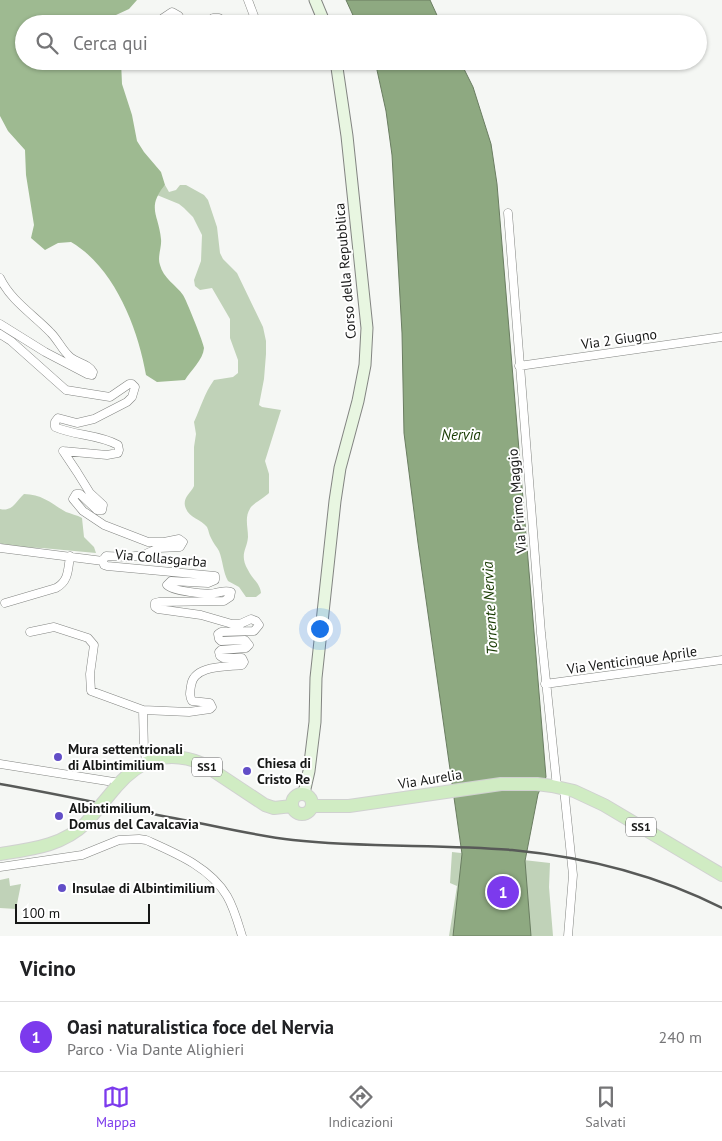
<!DOCTYPE html>
<html lang="it">
<meta charset="utf-8">
<style>
body{margin:0;font-family:"PT Sans",sans-serif;background:#f6f6f6;color:#202124}
.scale{position:absolute;left:15px;bottom:12px;width:135px;box-sizing:border-box;padding-left:5px;border:2px solid #161716;border-top:0;font-size:14px;line-height:18px;white-space:nowrap;color:#161716;-webkit-text-stroke:4px #fff;paint-order:stroke}
.you{position:absolute;left:319px;top:628px;width:18px;height:18px;margin:-12px;border:4px solid #fff;border-radius:50%;background:#1a73e8;box-shadow:0 0 0 8px #1a73e833}
.badge{display:grid;place-items:center;width:32px;height:32px;border-radius:50%;background:#7c3aed;color:#fff;font-size:16px;font-weight:700}
.pin{position:absolute;translate:-50% -50%;border:2px solid #fff;box-shadow:0 1px 5px #0006}
.list{margin:0;padding:0;list-style:none}
h2{display:flex;justify-content:space-between;align-items:center;height:65px;margin:0;padding:0 20px;font-size:21px}
h2 small{font-size:16px;font-weight:400;color:#757577}
.list li{display:grid;grid-template-columns:32px 1fr auto;gap:15px;align-items:center;box-sizing:border-box;height:70px;padding:0 20px;border-top:1px solid #e0e0e0}
.list b{display:block;font-size:19px;white-space:nowrap}
.list p{margin:0;font-size:16px;white-space:nowrap;color:#757577}
.list em{font-size:16px;font-style:normal;color:#757577}
.icon{flex:none;width:28px;height:28px;fill:none;stroke:currentColor;stroke-width:2;stroke-linecap:round;stroke-linejoin:round}
.map{position:relative;flex:none;width:722px;height:936px;overflow:hidden}
.search{position:absolute;background:#fff;box-shadow:0 1px 4px #0004;left:15px;right:15px;top:15px;height:55px;display:flex;align-items:center;gap:12px;box-sizing:border-box;padding:0 18px;border-radius:28px;color:#757577;font-size:19px}
.sheet{height:135px;background:#fff}
nav{display:flex;justify-content:space-around;align-items:center;box-sizing:border-box;height:70px;border-top:1px solid #e0e0e0;background:#fff;font-size:14px;color:#757577}
nav a{display:grid;justify-items:center;gap:2px}
nav .on{color:#7c3aed}
.map>svg:first-child{display:block}
.green{fill:#c0d2b8}
.forest{fill:#9eba91}
.water{fill:#8ea981;stroke:#6a7d61}
.lines{fill:none;stroke-linecap:round;stroke-linejoin:round}
.street-casing{stroke:#838582;stroke-width:9}
.secondary-casing{stroke:#838582;stroke-width:13}
.primary-casing{stroke:#d0d1d0;stroke-width:14}
.street{stroke:#fff;stroke-width:8}
.secondary{stroke:#e8f6e1;stroke-width:11}
.primary{stroke:#d0ecc3;stroke-width:12}
.rail{stroke:#585a58;stroke-width:2.5}
.primary-bridge-casing{stroke:#d0d1d0;stroke-width:14;stroke-linecap:butt}
.primary-bridge{stroke:#d0ecc3;stroke-width:12}
.poi-dot{fill:#624ec7;stroke:#fff;stroke-width:2}
.labels{text-anchor:middle;stroke-width:4;stroke-linejoin:round;paint-order:stroke}
.shield{fill:#fff;stroke:#5c5d5c;stroke-width:1}
.shield-label{font-size:12px;font-weight:bold;fill:#161716}
.street-label{font-size:14px;fill:#161716;stroke:#fff}
.poi-label{font-size:14px;font-weight:bold;fill:#161716;stroke:#fff;text-anchor:start}
.water-label{font-size:15px;font-style:italic;fill:#173a00;stroke:#fff}
</style>
<div class="map">
<svg width="722" height="936" viewBox="0 0 722 936">
<rect width="100%" height="100%" fill="#f5f7f4"/>
<!-- green -->
<path class="green" d="M165,185l4,7 7,-2 4,-5h6l18,10 4,5 9,27 3,26 3,6 14,14 26,54 3,14v13l-2,25 -5,26 3,2 19,3 -16,51 4,13v19c-4,4 -16,11 -18,14 -7,10 -3,19 -3,30 -1,13 -9,17 0,33 4,9 12,13 13,23l-5,4h-10l-7,-10 -11,-6c-5,-9 -5,-20 -9,-30 -2,-4 -6,-8 -8,-13 -2,-3 -2,-7 -4,-11 -6,-8 -19,-9 -22,-21 -2,-9 6,-13 9,-20v-39l2,-13 -2,-12c7,-15 10,-28 20,-42l19,-3 5,-4v-13l-8,-22v-19l-18,-31 -12,2 -5,-4 -1,-6 7,-19 1,-26 -9,-18 -9,-9 -5,-4 -22,-9z
M24,494c18,0 28,10 42,18 5,2 11,3 16,6l2,19 10,10 2,6 -54,-5 -34,-1 -8,-4v-34c13,3 16,-8 24,-15z
M452,852l98,11 -1,24 4,49h-104l8,-50 -7,-3z
M9,878l1,8 11,-2 -5,25 -16,-1v-28z"/>
<!-- forest -->
<path class="forest" d="M0,0h137l-8,9 -13,6 -2,9h-90v37h97l1,23 10,31 5,26 7,11 17,20 4,13c-19,23 -6,30 -4,54 1,8 -4,18 -1,26 3,13 16,20 23,30 3,4 21,49 21,53 -1,12 -13,22 -19,32l-28,2 -11,-7c-8,-47 -32,-108 -75,-133l-13,1 -13,7 -14,-12 3,-13 -8,-50 -1,-25 -17,-19 -8,-15z"/>
<!-- water -->
<path class="water" d="M346,0h84l11,24h-84z
M375,61h85l13,26 18,57 6,40 49,593 -8,17 -13,67 6,75h-78l9,-82 -44,-311 -14,-110 -2,-100 -10,-178 -6,-44z"/>
<g class="lines">
<defs>
<path id="street" d="M248,0l9,24
M160,24l3,-6 9,-6 7,4v8
M208,24l5,-6h6l9,6
M508,213l33,420 16,154
M0,278c11,23 34,37 51,55 7,7 11,17 19,24 7,6 19,7 23,15l-1,3 -5,-1 -42,-22 -45,-28
M0,334l11,7 55,49 44,7 19,-13h3l3,3 -3,10 -5,5 -33,17 -17,4 -19,-5 -3,4v5c20,9 43,7 63,18l1,5 -1,3 -11,2 -44,-4
M519,366l203,-29
M63,451l14,21 13,21 13,12 -1,5h-5l-17,-16h-4l-3,5 10,12 21,14 44,17h16l15,-3 4,3 -3,5 -21,1 -16,7 -15,2 -22,-1 -3,4 1,5 3,1 108,10v4l-7,3 -37,-2 -4,4c5,6 40,10 48,8 7,-1 10,-3 16,-1l-1,5 -6,4 -65,1 -4,1v4l3,2 43,6 31,9h8l11,-5 5,2 3,4 -5,6 -33,1 -3,2 1,5 2,2 24,-1 4,5 -3,3 -25,2 -2,2 1,4 3,2h19l2,4 -2,3c-16,2 -49,0 -51,21 -1,6 -2,10 1,15l18,2 2,4 -2,2 -21,3 -46,-2 1,41 3,11
M0,548l103,13
M5,603l51,-15c13,-7 12,-19 14,-32
M30,632l24,-5 34,11 6,7 -4,29 1,17 52,19
M545,684l177,-24
M0,764l120,19
M564,789l9,86 -5,61
M0,867l82,-12 37,-15 20,-1 7,1c29,13 64,27 81,56 7,12 11,27 15,40"/>
<path id="secondary" d="M315,0l10,24
M304,793l5,-22 6,-49 1,-44 19,-177 5,-33 18,-67 7,-36 2,-37 -20,-192 -11,-75"/>
<path id="primary" d="M116,787c24,-28 52,-38 87,-23l62,41 9,3 18,-2
M292 804a10 10 0 1 1 20 0a10 10 0 1 1-20 0Z
M312,806h37l152,-22h36l15,2 22,5 30,14 118,70
M0,854c32,-5 62,-8 86,-31"/>
</defs>
<!-- street casing -->
<use href="#street" class="street-casing"/>
<!-- secondary casing -->
<use href="#secondary" class="secondary-casing"/>
<!-- primary casing -->
<use href="#primary" class="primary-casing"/>
<!-- street -->
<use href="#street" class="street"/>
<!-- secondary -->
<use href="#secondary" class="secondary"/>
<!-- primary -->
<use href="#primary" class="primary"/>
<!-- rail -->
<path class="rail" d="M0,784c63,11 126,25 189,37 35,7 69,15 104,19 73,8 146,4 219,10 73,7 145,25 210,58"/>
<defs>
<path id="primary-bridge" d="M86,823l30,-36"/>
</defs>
<!-- primary-bridge casing -->
<use href="#primary-bridge" class="primary-bridge-casing"/>
<!-- primary-bridge -->
<use href="#primary-bridge" class="primary-bridge"/>
</g>
<!-- markers -->
<g class="poi-dot">
<circle cx="58" cy="757" r="5"/>
<circle cx="247" cy="771" r="5"/>
<circle cx="59" cy="816" r="5"/>
<circle cx="62" cy="888" r="5"/>
</g>
<g class="labels">
<!-- shield labels -->
<g class="shield">
<rect x="192" y="757.5" width="30" height="19" rx="4"/>
<rect x="626" y="817.5" width="30" height="19" rx="4"/>
</g>
<g class="shield-label">
<text x="207" y="771">SS1</text>
<text x="641" y="831">SS1</text>
</g>
<!-- street labels -->
<g class="street-label">
<text transform="translate(345 271) rotate(-95)" y="5">Corso della Repubblica</text>
<text transform="translate(619 339) rotate(-8)" y="5">Via 2 Giugno</text>
<text transform="translate(517 501) rotate(-95)" y="5">Via Primo Maggio</text>
<text transform="translate(161 558) rotate(5)" y="5">Via Collasgarba</text>
<text transform="translate(632 660) rotate(-8)" y="5">Via Venticinque Aprile</text>
<text transform="translate(430 779) rotate(-9)" y="5">Via Aurelia</text>
</g>
<!-- poi labels -->
<g class="poi-label">
<text x="68" y="754">Mura settentrionali<tspan x="68" dy="16">di Albintimilium</tspan></text>
<text x="257" y="768">Chiesa di<tspan x="257" dy="16">Cristo Re</tspan></text>
<text x="69" y="813">Albintimilium,<tspan x="69" dy="16">Domus del Cavalcavia</tspan></text>
<text x="72" y="893">Insulae di Albintimilium</text>
</g>
<!-- water labels -->
<g class="water-label">
<text x="461" y="440">Nervia</text>
<text transform="translate(490 608) rotate(-93)" y="5">Torrente Nervia</text>
</g>
</g>
</svg>
<div class="scale">100 m</div>
<div class="you"></div>
<div class="pin badge" style="left:503px;top:892px">1</div>
<div class="search"><svg class="icon" aria-label="search" viewBox="0 0 24 24"><circle cx="10" cy="10" r="6"/><path d="M15 15l6 6"/></svg>Cerca qui</div>
</div>
<section class="sheet">
<h2>Vicino<small></small></h2>
<ul class="list">
<li><span class="badge">1</span><div><b>Oasi naturalistica foce del Nervia</b><p>Parco · Via Dante Alighieri</p></div><em>240 m</em></li>
</ul>
</section>
<nav>
<a class="on"><svg class="icon" aria-label="map" viewBox="0 0 24 24"><path d="M3 6l6-2 6 2 6-2v14l-6 2-6-2-6 2zM9 4v14M15 6v14"/></svg>Mappa</a>
<a><svg class="icon" aria-label="directions" viewBox="0 0 24 24"><path d="M12 3l9 9-9 9-9-9zM9 14v-3h6M13 9l2 2-2 2"/></svg>Indicazioni</a>
<a><svg class="icon" aria-label="saved" viewBox="0 0 24 24"><path d="M7 4h10v16l-5-4-5 4z"/></svg>Salvati</a>
</nav>
